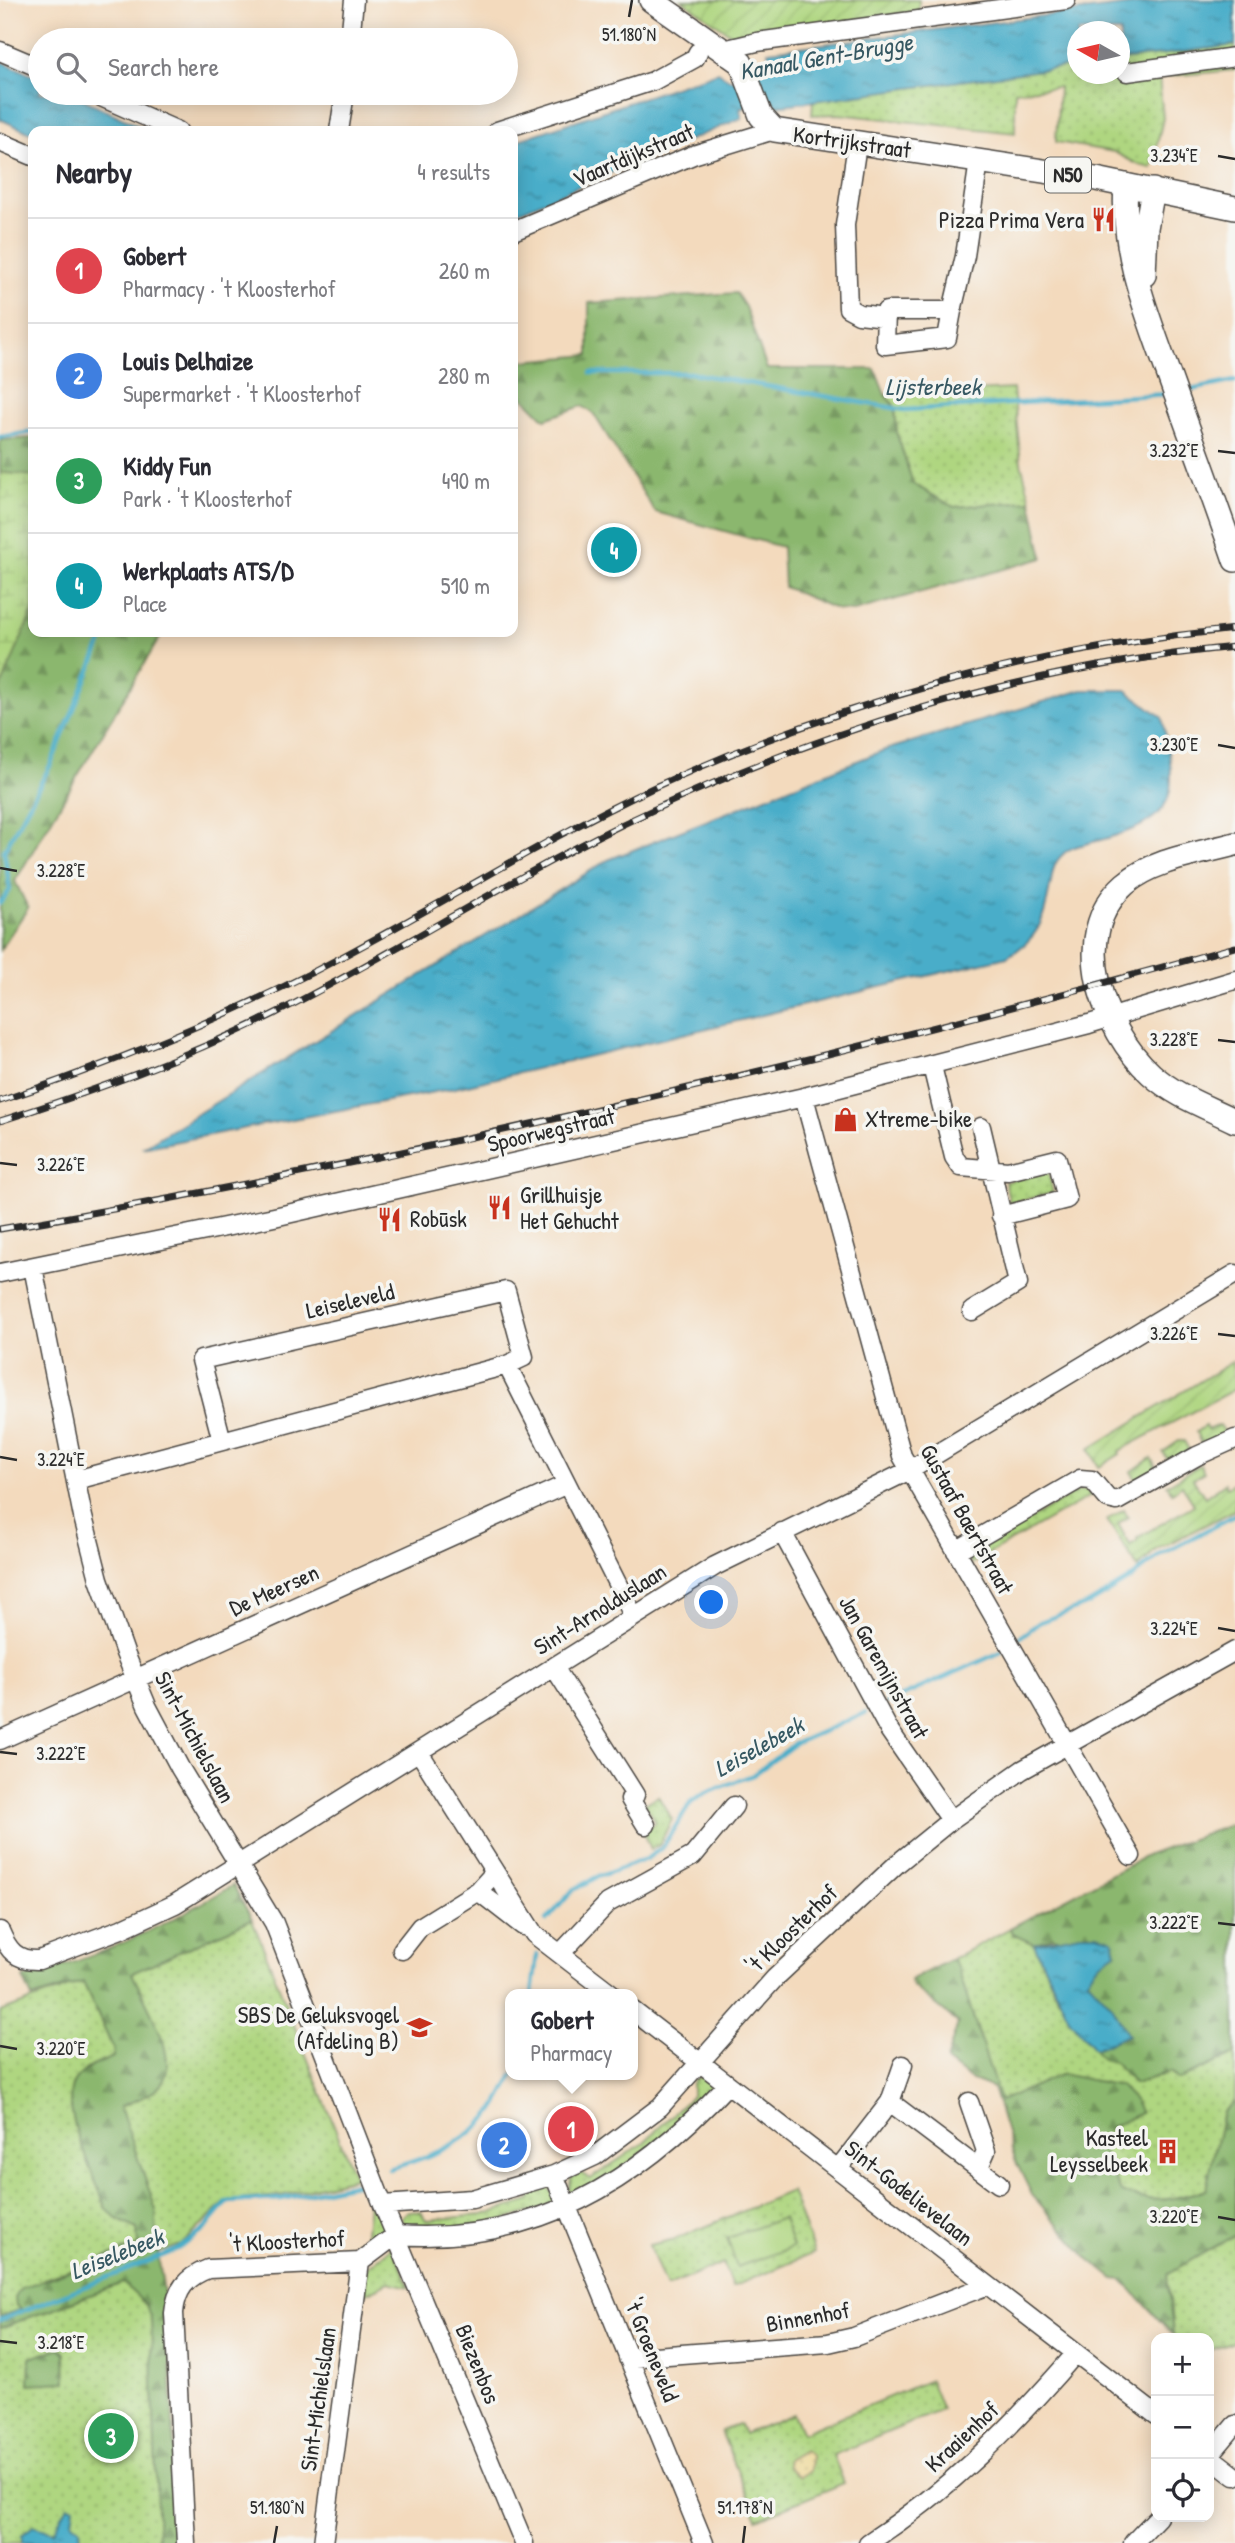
<!DOCTYPE html>
<meta charset="utf-8">
<style>
body{margin:0;font-family:"Patrick Hand",sans-serif;background:#f2f2f3;color:#2b2b33}
.controls{position:absolute;right:21px;bottom:21px;display:grid;overflow:hidden;border-radius:14px;box-shadow:0 4px 18px #0003}
.controls button{width:63px;height:63px;display:grid;place-items:center;padding:0;border:0;border-bottom:2px solid #e1e1e2;background:#fff;color:#2b2b33;font:35px sans-serif}
.compass{position:absolute;left:1067px;top:21px;width:63px;height:63px;border-radius:50%;background:#fff;box-shadow:0 4px 18px #0003;rotate:278deg}
.you{position:absolute;left:712px;top:1603px;width:24px;height:24px;margin:-18px;border:5px solid #fff;border-radius:50%;background:#1a73e8;box-shadow:0 0 0 10px #1a73e833}
.badge{display:grid;place-items:center;width:46px;height:46px;border-radius:50%;background:#c8321e;color:#fff;font-size:23px;font-weight:700}
.pin{position:absolute;translate:-50% -50%;border:4px solid #fff;box-shadow:0 2px 7px #0006}
.popup{position:absolute;left:505px;top:1989px;width:133px;height:91px;box-sizing:border-box;display:grid;place-content:center;border-radius:14px;background:#fff;filter:drop-shadow(0 2px 5px #0005);font-size:23px;white-space:nowrap;color:#7c7c81}
.popup b{font-size:26px;color:#2b2b33}
.popup::after{content:'';position:absolute;left:50%;top:100%;margin-left:-14px;border:14px solid transparent;border-top-color:#fff}
.list{margin:0;padding:0;list-style:none}
h2{display:flex;justify-content:space-between;align-items:center;height:91px;margin:0;padding:0 28px;font-size:30px}
h2 small{font-size:23px;font-weight:400;color:#7c7c81}
.list li{display:grid;grid-template-columns:46px 1fr auto;gap:21px;align-items:center;box-sizing:border-box;height:105px;padding:0 28px;border-top:2px solid #e1e1e2}
.list b{display:block;font-size:26px;white-space:nowrap}
.list p{margin:0;font-size:23px;white-space:nowrap;color:#7c7c81}
.list em{font-size:23px;font-style:normal;color:#7c7c81}
.icon{flex:none;width:38px;height:38px;fill:none;stroke:currentColor;stroke-width:2;stroke-linecap:round;stroke-linejoin:round}
.map{position:relative;flex:none;width:1235px;height:2543px;overflow:hidden}
.search{position:absolute;background:#fff;box-shadow:0 4px 18px #0003;left:28px;top:28px;width:490px;height:77px;display:flex;align-items:center;gap:18px;box-sizing:border-box;padding:0 24px;border-radius:38px;color:#7c7c81;font-size:26px}
.panel{position:absolute;background:#fff;box-shadow:0 4px 18px #0003;left:28px;top:126px;width:490px;height:511px;border-radius:14px}
.map>svg:first-child{display:block}
.grass{fill:url(#grass-dots);stroke:#6d8056;stroke-width:2}
.forest{fill:url(#forest-firs);stroke:#5b714c;stroke-width:2}
.wetland{fill:url(#wetland-marsh);stroke:#6d8056;stroke-width:2}
.sand{fill:url(#sand-dots);stroke:#8c8264;stroke-width:2}
.garden{fill:url(#garden-furrows);stroke:#6d8056;stroke-width:2}
.pitch{fill:#afd680;stroke:#6d8056;stroke-width:2}
.water{fill:url(#water-ripples);stroke:#3a6c7a;stroke-width:2}
.lines{fill:none;stroke-linecap:round;stroke-linejoin:round}
.stream{stroke:#49adc9;stroke-width:4.5}
.minor-casing{stroke:#494541;stroke-width:21}
.major-casing{stroke:#494541;stroke-width:26}
.minor{stroke:#fff;stroke-width:18}
.major{stroke:#fff;stroke-width:23}
.rail-casing{stroke:#2b2b2b;stroke-width:7}
.rail{stroke:#f6f6f2;stroke-width:4.5;stroke-dasharray:13;stroke-linecap:butt}
.ticks{fill:none;stroke:#2b2b2b;stroke-width:2.5}
.labels{text-anchor:middle;stroke-width:7;stroke-linejoin:round;paint-order:stroke}
.shield{fill:#f6f6f2;stroke:#686867;stroke-width:2}
.shield-label{font-size:21px;font-weight:bold;fill:#2b2b2b}
.street-label{font-size:23px;fill:#2b2b2b;stroke:#f6f6f2}
.poi-label{font-size:23px;fill:#2b2b2b;stroke:#f6f6f2;text-anchor:end}
.water-label{font-size:24px;font-style:italic;fill:#365862;stroke:#f6f6f2}
.ticks-label{font-size:18px;text-anchor:middle;fill:#2b2b2b;stroke:#f6f6f2;stroke-width:7;stroke-linejoin:round;paint-order:stroke}
</style>
<div class="map">
<svg width="1235" height="2543" viewBox="0 0 1235 2543">
<defs>
<pattern id="grass-dots" width="8" height="8" patternUnits="userSpaceOnUse" patternTransform="scale(1.75)"><rect width="8" height="8" fill="#afd680"/><path d="M2 2h.1M6 6h.1" fill="none" stroke="#97b86f" stroke-width="1.8" stroke-linecap="round"/></pattern>
<pattern id="forest-firs" width="22" height="20" patternUnits="userSpaceOnUse" patternTransform="scale(1.75)"><rect width="22" height="20" fill="#8bb76e"/><path d="M5 1l3.5 6h-7zM16 11l3.5 6h-7z" fill="#72955b"/></pattern>
<pattern id="wetland-marsh" width="20" height="14" patternUnits="userSpaceOnUse" patternTransform="scale(1.75)"><rect width="20" height="14" fill="#afd680"/><path d="M1 5h8M5 5V1M11 12h8M15 12V8" fill="none" stroke="#97b86f"/></pattern>
<pattern id="sand-dots" width="8" height="8" patternUnits="userSpaceOnUse" patternTransform="scale(1.75)"><rect width="8" height="8" fill="#eeda9e"/><path d="M2 2h.1M6 6h.1" fill="none" stroke="#cb8" stroke-width="1.8" stroke-linecap="round"/></pattern>
<pattern id="garden-furrows" width="10" height="10" patternUnits="userSpaceOnUse" patternTransform="scale(1.75)"><rect width="10" height="10" fill="#afd680"/><path d="M-1 1l2-2M0 10L10 0M9 11l2-2" fill="none" stroke="#97b86f"/></pattern>
<pattern id="water-ripples" width="26" height="14" patternUnits="userSpaceOnUse" patternTransform="scale(1.75)"><rect width="26" height="14" fill="#49adc9"/><path d="M2 4q2-2 4 0t4 0M15 11q2-2 4 0t4 0" fill="none" stroke="#3d8da3"/></pattern>
</defs>
<rect width="100%" height="100%" fill="#f6f6f2"/>
<filter id="ink" filterUnits="userSpaceOnUse"><feTurbulence type="fractalNoise" baseFrequency=".0143" numOctaves="2"/><feDisplacementMap in="SourceGraphic" scale="14" xChannelSelector="R" yChannelSelector="G"/><feConvolveMatrix kernelMatrix="1 2 1 2 8 2 1 2 1" color-interpolation-filters="sRGB"/></filter>
<filter id="wash" filterUnits="userSpaceOnUse"><feTurbulence type="fractalNoise" baseFrequency=".00686" numOctaves="4" result="noise"/><feDisplacementMap in="SourceGraphic" scale="28" xChannelSelector="R" yChannelSelector="G"/><feGaussianBlur stdDeviation="1.57" result="paint"/><feColorMatrix in="noise" values="0 0 0 0 0 0 0 0 0 0 0 0 0 0 0 0 0 1.4 0 .05"/><feComposite in="paint" operator="in"/></filter>
<g filter="url(#wash)">
<rect width="100%" height="100%" fill="#f3dabd"/>
<!-- grass -->
<path class="grass" d="M1235,45v25l-76,7 4,41 -11,50 -13,-3 -25,-13 -58,-10 3,-55 -44,4v42l-177,-19 -26,1 1,-14 264,-36 1,9h42v-14z
M1013,389l8,74 10,38 -77,6 -41,-23 -16,-50 -2,-27 -10,-12z
M1048,1171l5,22 -43,10 -5,-21z
M1085,1490l7,5 -121,69 -5,-8 112,-65z
M658,1796l14,23 -13,26 -8,4 -8,-18 13,-9 -11,-18z
M252,1919l103,259 -75,18 -53,5 -46,44 -23,8 -3,-24 -35,-122 36,-17 -12,-87 -13,-30z
M1010,1928l3,6 21,10 24,54 77,86 35,-12 8,8 57,-26v47l-12,11 -16,77c-34,11 -53,16 -87,3l-21,-48 10,-17 -47,-53 -62,28 -42,-133 -6,-10z
M83,1982l31,68 -1,7 -27,12 -14,16 -2,20 37,104 31,20v18l-95,32 -21,30 -22,8v-305z
M708,2075l9,13 -5,9 -112,90 -28,7 -3,-3 2,-14 8,-5 11,7 52,-35 50,-48v-11l3,-6z
M547,2186l8,11 -1,8 -70,21 -78,4 -4,-13 6,-6 13,1 5,8 57,-5 47,-14 5,-12z
M370,2191l16,39 -5,7 -16,5z
M791,2191l23,62 -82,34 -9,-24 -57,24 -17,-42 27,-6z
M1235,2235v105l-26,11v-13h-34l-2,-3 -6,-61z
M392,2247l18,40 -21,-5 -25,12 2,-26z
M149,2273l22,270h-171v-215z
M930,2380l12,30 -109,45 11,28 -87,36 -36,-88 18,-7 5,10 49,-20 9,19z"/>
<!-- forest -->
<path class="forest" d="M736,293l9,14 22,62h108l10,26 10,12 2,27 16,50 41,23 77,-6 12,57 -189,53 -16,-1 -54,-23 -2,-40 -127,-35 -62,-99 -11,-7 -37,13 -32,-32v-25l76,-7v-52z
M33,438v194h130l-148,249 13,27 -28,42v-510z
M1235,1823v231l-57,26 -8,-8 -35,12 -21,-22 -12,-3 -8,-10 34,-14 -41,-57 12,-15 17,-11 -63,-15 -19,7 -22,-10 -2,-6 138,-73z
M233,1885l19,34 -120,54c12,28 57,95 22,118 -10,7 -23,11 -34,16l36,103v32l12,77 11,224h-21l-7,-224 -5,-14 -23,-22 -123,45v-11l21,-8 -5,-3 -1,-8 6,-10 117,-42 -1,-17 -22,-11 -8,-9c-10,-26 -47,-100 -34,-125 7,-15 25,-20 40,-27l1,-7 -31,-68 -51,16 -9,-20c76,-20 143,-52 210,-93z
M952,1959l6,10 42,132 62,-27 58,12 14,14 7,13 -31,14 -11,17 22,48c33,13 52,8 85,-3l17,-77 12,-11v134l-68,39 6,61 -50,-55 -9,-1 -25,-20 -57,-64 -16,-33 -23,-74 -23,-9 -24,-18 12,-38 -46,-37 -2,-6z
M60,2348l5,6 1,28 -37,2 1,-26z"/>
<!-- wetland -->
<path class="wetland" d="M0,472l33,4v134l-33,80z"/>
<!-- sand -->
<path class="sand" d="M804,2450l7,6 -1,15 -11,6 -11,-10 -1,-7z"/>
<!-- garden -->
<path class="garden" d="M682,0h237v11l-184,26z
M1232,1362l3,27 -116,62 1,3 -21,13 -10,-18z
M1219,1425l6,9 -24,10 -5,-12 9,-6 2,4z
M1179,1441h5l5,9 -20,12 -6,-10z
M1151,1458l6,11 -20,12 -6,-9z
M1200,1465l4,7 -11,7 12,18 20,-14 2,4 8,-5v28l-80,40 -17,18 -31,-48 17,-10 4,7 -10,7 12,21 7,-4v-3l57,-33 -12,-20 -10,7 -5,-7z"/>
<!-- pitch -->
<path class="pitch" d="M783,2218l10,29 -56,20 -10,-29z"/>
<!-- water -->
<path class="water" d="M1168,0h67v45l-115,15v-28h-42l-1,33 -300,41 -6,-7 -31,10 2,9 -229,96v-72l205,-70 13,8 41,-14 -4,-15z
M0,61l40,17v15h30l79,38h-116v3l-33,-15z
M1082,690h44l36,27c17,81 18,103 -69,125 -16,4 -26,5 -36,19 -4,6 -5,14 -6,21 -8,38 -9,54 -44,75l-552,131 -313,60 466,-288 274,-109z
M1079,1934h18l16,6 3,12 -17,11 -12,16 25,27 16,29 -34,14 -24,-29 -36,-76z
M68,2506l6,1 -2,14 8,7 1,15h-22l-5,-6 -6,6h-26v-8l11,-9 20,6z"/>
<g class="lines">
<!-- stream -->
<path class="stream" d="M591,373h99l215,37 264,-16
M1181,392l54,-11
M0,437l33,-5
M0,903l10,-13 -6,-39 46,-85 56,-134
M1020,1637l20,-15 49,-18 41,-25 30,-24 75,-40
M887,1703l114,-51
M547,1920l26,-30 22,-12 51,-19 16,-11 30,-47 15,-9 46,-17 43,-32 69,-30
M532,1994l5,-39
M389,2169c37,-11 72,-23 99,-52 11,-11 18,-29 25,-42
M0,2320l177,-70 26,-19 25,-29 53,-3 78,-16"/>
</g>
</g>
<g filter="url(#ink)">
<g class="lines">
<defs>
<path id="minor" d="M350,40l4,-40
M723,50l34,-8 309,-42
M0,51l40,17
M1127,72l108,-15
M92,93l86,38
M339,131l6,-38
M497,131l156,-50 42,-23 3,-6
M0,142l33,14
M857,144l-12,81 3,83 11,6 27,3
M513,231l180,-76 81,-25
M952,311l-5,27 -62,7 1,-34h66l13,-55 14,-95
M932,1066l22,91 7,10 47,4 49,-12 10,40 -66,17
M804,1097l98,359 229,400
M33,1267l50,250 16,62 26,74 22,53 33,62 94,155 109,282 141,338
M0,1273l274,-56 530,-120 285,-73 146,-44
M972,1311l46,-28 -37,-156
M222,1441l-21,-81 305,-69 18,66 -17,8
M76,1480l431,-115 127,252
M782,1532l107,198 62,90
M956,1551l124,-72 12,1 16,19 9,2 80,-45 38,-17
M554,1667l81,128 -5,4 16,26
M0,1740l567,-256
M419,1752l115,182 78,60
M478,1891l45,35
M0,1931c8,19 16,30 39,29l82,-31 54,-25 540,-338 195,-96 325,-196
M402,1950l18,-23 58,-36 17,-19
M560,1954l48,-51 85,-47 41,-50
M632,2010l524,405
M890,2102l109,82
M969,2102l17,49 -7,16
M838,2169l52,-67 13,-37
M554,2175l150,368
M383,2205l89,-6 82,-24 41,-19 65,-49 115,-129 123,-115 53,-43 71,-50 213,-119
M628,2358l200,-15 26,-6 134,-52
M1209,2456l26,-31
M1209,2456l26,20
M186,2543l-12,-230c2,-23 12,-36 34,-44l152,-7 36,-27c139,10 241,-53 332,-151
M323,2543l37,-281
M868,2543c81,-52 146,-118 208,-190
M1133,2543l25,-26"/>
<path id="major" d="M651,0l90,63 20,53 13,14 322,49 139,29
M1126,185c-5,63 19,124 40,182 23,65 47,128 69,193
M1144,275l2,-47 7,-38
M1235,844c-36,10 -81,15 -110,40 -58,51 -22,146 26,190 24,22 56,33 84,47"/>
</defs>
<!-- minor casing -->
<use href="#minor" class="minor-casing"/>
<!-- major casing -->
<use href="#major" class="major-casing"/>
<!-- minor -->
<use href="#minor" class="minor"/>
<!-- major -->
<use href="#major" class="major"/>
<defs>
<path id="rail" d="M0,1101c108,-36 214,-79 315,-130 115,-59 224,-130 342,-185 181,-83 379,-138 578,-157
M0,1121c94,-30 186,-63 274,-107 118,-59 228,-131 347,-189 192,-93 401,-158 614,-178
M0,1229c417,-71 828,-169 1235,-282"/>
</defs>
<!-- rail casing -->
<use href="#rail" class="rail-casing"/>
<!-- rail -->
<use href="#rail" class="rail"/>
</g>
</g>
<!-- ticks -->
<path class="ticks" d="M629,17l3,-17M1218,156l17,3M1218,451l17,2M1218,745l17,3M0,868l17,3M1218,1040l17,2M0,1163l17,2M1218,1334l17,2M0,1457l17,3M1218,1628l17,3M0,1752l17,2M1218,1923l17,2M0,2046l17,3M1218,2217l17,3M0,2341l17,2M274,2543l3,-17M743,2543l2,-17"/>
<!-- icons -->
<defs>
<symbol id="restaurant-bare" viewBox="-9 -9 18 18"><path d="M-5-6h1v4h1v-4h1v4h1v-4h1v5L-1.5 .5V6h-2V.5L-5-1ZM5-6V6H3V1.5H1.5Q1.5-4 5-6Z" fill="#c8321e" stroke="#f6f6f2" stroke-width="2.5" paint-order="stroke"/></symbol>
<symbol id="shop-bare" viewBox="-9 -9 18 18"><path d="M-5-2.5h2.3a2.7 3.5 0 0 1 5.4 0H5L5.5 6h-11ZM-1.5-2.5h3a1.5 2.3 0 0 0-3 0Z" fill="#c8321e" stroke="#f6f6f2" stroke-width="2.5" paint-order="stroke"/></symbol>
<symbol id="school-bare" viewBox="-9 -9 18 18"><path d="M0-5L7-2L0 1L-7-2ZM-4 1L0 2.5L4 1V4Q0 6-4 4Z" fill="#c8321e" stroke="#f6f6f2" stroke-width="2.5" paint-order="stroke"/></symbol>
<symbol id="building-bare" viewBox="-9 -9 18 18"><path d="M-4-6H4V6H1V3H-1V6H-4ZM-2.5-4.3h1.7v1.8h-1.7ZM.8-4.3h1.7v1.8H.8ZM-2.5-1h1.7V.8h-1.7ZM.8-1h1.7V.8H.8Z" fill="#c8321e" stroke="#f6f6f2" stroke-width="2.5" paint-order="stroke"/></symbol>
</defs>
<g fill-rule="evenodd">
<use href="#restaurant-bare" x="1086" y="202" width="35" height="35"/>
<use href="#shop-bare" x="828" y="1102" width="35" height="35"/>
<use href="#restaurant-bare" x="482" y="1190" width="35" height="35"/>
<use href="#restaurant-bare" x="372" y="1202" width="35" height="35"/>
<use href="#school-bare" x="402" y="2010" width="35" height="35"/>
<use href="#building-bare" x="1150" y="2134" width="35" height="35"/>
</g>
<g class="labels">
<!-- shield labels -->
<rect class="shield" x="1045" y="157.5" width="46" height="35" rx="5"/>
<g class="shield-label">
<text x="1068" y="182">N50</text>
</g>
<!-- street labels -->
<g class="street-label">
<text transform="translate(852 142) rotate(8)" y="8">Kortrijkstraat</text>
<text transform="translate(633 155) rotate(-23)" y="8">Vaartdijkstraat</text>
<text transform="translate(551 1130) rotate(-13)" y="8">Spoorwegstraat</text>
<text transform="translate(350 1301) rotate(-13)" y="8">Leiseleveld</text>
<text transform="translate(967 1519) rotate(61)" y="8">Gustaaf Baertstraat</text>
<text transform="translate(274 1590) rotate(-24)" y="8">De Meersen</text>
<text transform="translate(600 1609) rotate(-32)" y="8">Sint-Arnolduslaan</text>
<text transform="translate(884 1667) rotate(61)" y="8">Jan Garemijnstraat</text>
<text transform="translate(195 1737) rotate(62)" y="8">Sint-Michielslaan</text>
<text transform="translate(792 1929) rotate(-44)" y="8">'t Kloosterhof</text>
<text transform="translate(909 2193) rotate(38)" y="8">Sint-Godelievelaan</text>
<text transform="translate(287 2241) rotate(-3)" y="8">'t Kloosterhof</text>
<text transform="translate(808 2317) rotate(-10)" y="8">Binnenhof</text>
<text transform="translate(652 2350) rotate(68)" y="8">'t Groeneveld</text>
<text transform="translate(478 2364) rotate(68)" y="8">Biezenbos</text>
<text transform="translate(318 2399) rotate(-82)" y="8">Sint-Michielslaan</text>
<text transform="translate(962 2437) rotate(-43)" y="8">Kraaienhof</text>
</g>
<!-- poi labels -->
<g class="poi-label">
<text x="1084" y="228">Pizza Prima Vera</text>
<text x="865" y="1127" text-anchor="start">Xtreme-bike</text>
<text x="520" y="1203" text-anchor="start">Grillhuisje<tspan x="520" dy="26">Het Gehucht</tspan></text>
<text x="410" y="1227" text-anchor="start">Robūsk</text>
<text x="399" y="2023">SBS De Geluksvogel<tspan x="399" dy="26">(Afdeling B)</tspan></text>
<text x="1148" y="2146">Kasteel<tspan x="1148" dy="26">Leysselbeek</tspan></text>
</g>
<!-- water labels -->
<g class="water-label">
<text transform="translate(826 57) rotate(-10)" y="8">Kanaal Gent-Brugge</text>
<text x="933" y="395">Lijsterbeek</text>
<text transform="translate(759 1747) rotate(-29)" y="8">Leiselebeek</text>
<text transform="translate(117 2254) rotate(-22)" y="8">Leiselebeek</text>
</g>
</g>
<g class="ticks-label">
<text x="629" y="41">51.180°N</text>
<text x="1174" y="162">3.234°E</text>
<text x="1174" y="457">3.232°E</text>
<text x="1174" y="751">3.230°E</text>
<text x="61" y="877">3.228°E</text>
<text x="1174" y="1046">3.228°E</text>
<text x="61" y="1171">3.226°E</text>
<text x="1174" y="1340">3.226°E</text>
<text x="61" y="1466">3.224°E</text>
<text x="1174" y="1635">3.224°E</text>
<text x="61" y="1760">3.222°E</text>
<text x="1174" y="1929">3.222°E</text>
<text x="61" y="2055">3.220°E</text>
<text x="1174" y="2223">3.220°E</text>
<text x="61" y="2349">3.218°E</text>
<text x="277" y="2514">51.180°N</text>
<text x="745" y="2514">51.178°N</text>
</g>
</svg>
<div class="controls">
<button>+</button>
<button>−</button>
<button><svg class="icon" aria-label="locate" viewBox="0 0 24 24"><circle cx="12" cy="12" r="6"/><path d="M12 2v4M12 18v4M2 12h4M18 12h4"/></svg></button>
</div>
<svg class="compass" viewBox="-18 -18 36 36"><path d="M0-13l5 13h-10z" fill="#e53935"/><path d="M0 13l5-13h-10z" fill="#7c7c81"/></svg>
<div class="you"></div>
<div class="pin badge" style="left:571px;top:2129px;background:#e0444e">1</div>
<div class="popup"><b>Gobert</b>Pharmacy</div>
<div class="pin badge" style="left:504px;top:2145px;background:#3f7fe0">2</div>
<div class="pin badge" style="left:111px;top:2436px;background:#2e9e5b">3</div>
<div class="pin badge" style="left:614px;top:550px;background:#0f9aa8">4</div>
<div class="search"><svg class="icon" aria-label="search" viewBox="0 0 24 24"><circle cx="10" cy="10" r="6"/><path d="M15 15l6 6"/></svg>Search here</div>
<section class="panel">
<h2>Nearby<small>4 results</small></h2>
<ul class="list">
<li><span class="badge" style="background:#e0444e">1</span><div><b>Gobert</b><p>Pharmacy · 't Kloosterhof</p></div><em>260 m</em></li>
<li><span class="badge" style="background:#3f7fe0">2</span><div><b>Louis Delhaize</b><p>Supermarket · 't Kloosterhof</p></div><em>280 m</em></li>
<li><span class="badge" style="background:#2e9e5b">3</span><div><b>Kiddy Fun</b><p>Park · 't Kloosterhof</p></div><em>490 m</em></li>
<li><span class="badge" style="background:#0f9aa8">4</span><div><b>Werkplaats ATS/D</b><p>Place</p></div><em>510 m</em></li>
</ul>
</section>
</div>
